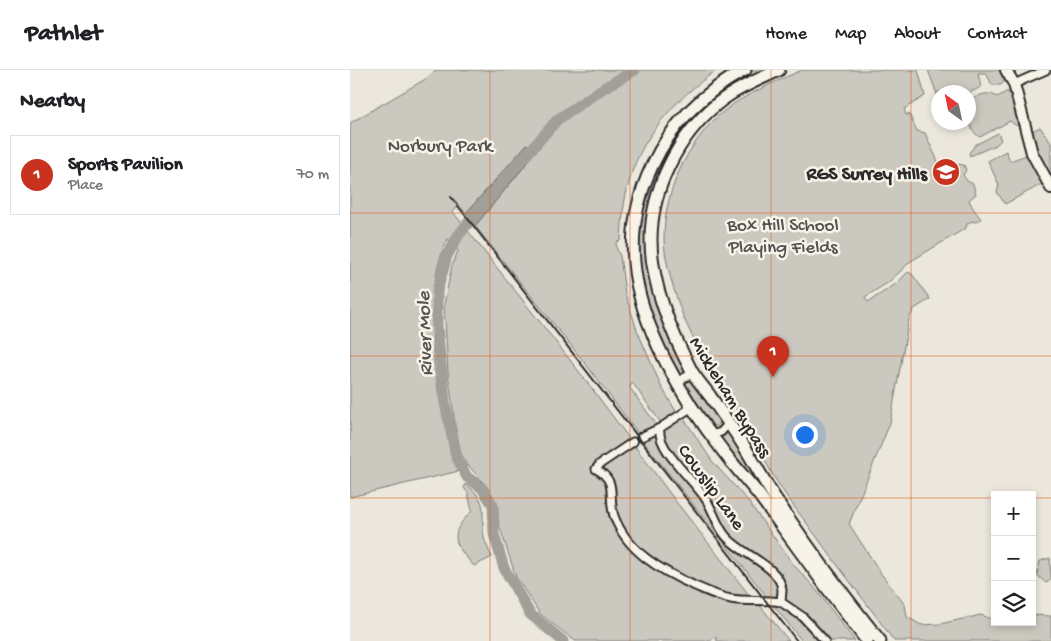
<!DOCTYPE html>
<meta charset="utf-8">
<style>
body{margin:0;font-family:"Gochi Hand",sans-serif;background:#f6f6f6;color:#202124}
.controls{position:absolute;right:15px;bottom:15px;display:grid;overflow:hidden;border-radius:0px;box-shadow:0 2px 8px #0003}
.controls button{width:45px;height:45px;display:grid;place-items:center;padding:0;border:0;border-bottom:1px solid #e0e0e0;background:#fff;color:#202124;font:25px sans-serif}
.compass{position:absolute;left:581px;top:15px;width:45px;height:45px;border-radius:50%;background:#fff;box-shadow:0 2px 8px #0003;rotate:327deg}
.you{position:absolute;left:454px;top:364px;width:18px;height:18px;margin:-12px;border:4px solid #fff;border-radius:50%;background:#1a73e8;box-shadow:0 0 0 8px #1a73e833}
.badge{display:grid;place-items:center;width:32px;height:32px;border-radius:50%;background:#c8321e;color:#fff;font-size:16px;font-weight:700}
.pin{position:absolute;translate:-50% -41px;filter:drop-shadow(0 1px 2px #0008)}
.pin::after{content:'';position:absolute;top:26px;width:18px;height:15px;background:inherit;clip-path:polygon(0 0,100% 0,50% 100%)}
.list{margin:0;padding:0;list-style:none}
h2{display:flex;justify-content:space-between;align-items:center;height:65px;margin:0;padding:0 20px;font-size:21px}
h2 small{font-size:16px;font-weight:400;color:#757577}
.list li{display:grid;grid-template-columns:32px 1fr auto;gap:15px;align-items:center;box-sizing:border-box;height:80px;margin:0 10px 10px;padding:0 10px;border:1px solid #e0e0e0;border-radius:0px}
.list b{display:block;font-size:19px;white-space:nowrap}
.list p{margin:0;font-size:16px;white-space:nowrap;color:#757577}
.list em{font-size:16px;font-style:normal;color:#757577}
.icon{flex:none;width:28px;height:28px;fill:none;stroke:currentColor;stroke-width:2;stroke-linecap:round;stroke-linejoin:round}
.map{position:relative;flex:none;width:701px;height:571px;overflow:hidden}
header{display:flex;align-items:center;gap:30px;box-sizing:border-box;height:70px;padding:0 25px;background:#fff;border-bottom:1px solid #e0e0e0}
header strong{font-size:24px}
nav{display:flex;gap:28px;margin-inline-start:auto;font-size:18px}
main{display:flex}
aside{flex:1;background:#fff}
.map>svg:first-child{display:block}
.green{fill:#cbc8bf;stroke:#7b7a75}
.water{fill:#a29f98;stroke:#72716c}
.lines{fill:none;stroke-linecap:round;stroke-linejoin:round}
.river{stroke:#a29f98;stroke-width:11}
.minor-casing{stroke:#2b2b2b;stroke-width:11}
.secondary-casing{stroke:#2b2b2b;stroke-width:14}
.trunk-casing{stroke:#2b2b2b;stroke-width:15}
.minor{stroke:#f7f3e8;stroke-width:7}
.secondary{stroke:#f7f3e8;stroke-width:10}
.trunk{stroke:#f7f3e8;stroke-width:11}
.rail{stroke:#2b2b2b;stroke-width:2}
.grid{fill:none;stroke:#df570e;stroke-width:1;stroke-opacity:0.55}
.labels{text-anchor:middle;stroke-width:5;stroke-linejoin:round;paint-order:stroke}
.park-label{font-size:19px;fill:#535250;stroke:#f7f3e8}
.poi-label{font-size:19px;font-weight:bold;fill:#2b2b2b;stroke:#f7f3e8;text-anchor:end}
.street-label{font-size:19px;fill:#2b2b2b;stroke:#f7f3e8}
.water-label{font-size:20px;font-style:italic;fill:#555451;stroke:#f7f3e8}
</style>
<header>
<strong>Pathlet</strong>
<nav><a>Home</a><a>Map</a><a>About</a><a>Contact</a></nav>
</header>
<main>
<aside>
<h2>Nearby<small></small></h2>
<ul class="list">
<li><span class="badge">1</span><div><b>Sports Pavilion</b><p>Place</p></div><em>70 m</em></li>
</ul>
</aside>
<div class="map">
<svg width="701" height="571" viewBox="0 0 701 571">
<rect width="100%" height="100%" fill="#ebe7dd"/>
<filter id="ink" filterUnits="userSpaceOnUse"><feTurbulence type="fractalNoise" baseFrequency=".02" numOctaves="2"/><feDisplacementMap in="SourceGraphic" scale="10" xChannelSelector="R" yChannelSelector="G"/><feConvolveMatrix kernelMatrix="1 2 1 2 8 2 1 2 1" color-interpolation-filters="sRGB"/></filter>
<g filter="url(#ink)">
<!-- green -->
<path class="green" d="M87,0h280c-41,28 -80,70 -90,120 -4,16 -5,33 -6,50l-5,3 1,7 3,6 5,37 12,37 24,56 16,27 -16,10 -29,-41 -2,6 26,36 -2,2 -16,7 -54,-71 -109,-136 53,-64 7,-12 -8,-5 -61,68 -7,-8 -6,7 132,167 92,124 73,93 3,1 36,44h-72l-1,-4 -6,4h-135l-35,-27 -24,-37 -17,-52 -2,-19 -9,-18 -26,-30 -7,-33 -7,-53 -4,-68 8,-39 6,-14 -10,-12c-31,58 -11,172 11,232l-109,26v-374l74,-43z
M402,0h19l-25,11 -72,68 -25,90 37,132 -6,3h-5l-23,-51 -9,-30 -7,-40 9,-61 24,-53 38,-40z
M452,0h116l7,26 -21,13 2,6 3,-1 8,17 8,2 18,40 2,1 9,-10 10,1 2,5 -3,5 4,6 6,3 3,10 -7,6c3,8 7,12 12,19l-6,3 -3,-1 -5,3 -1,4 -55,33 -22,21 -24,15 3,5 28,-18 12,-12 4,2 18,25 -16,10 -5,10 -19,104 -41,101 33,51 23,30 2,12 14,8 19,-1 41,-9 14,5v2h37v-7l19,1v25h-157c-27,-38 -56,-74 -83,-112 -13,-17 -26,-34 -37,-52 -11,-19 -19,-39 -31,-57 -20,-33 -46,-69 -60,-104 -8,-22 -19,-55 -19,-77 -1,-50 29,-109 71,-136 21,-13 44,-23 67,-33z
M578,0h74l4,9 -5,6h-9l-6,-12h-8l3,14 -12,6 -31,-1v5z
M656,22h4l3,3 8,31 -6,-1 -5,-4 -30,16c-13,-7 -11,-21 -12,-35 9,-6 19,-12 29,-5z
M690,57l11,16v38l-13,-24 -8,-25z
M648,63l3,7 -5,5 -26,11 -1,-3 6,-8z
M656,81l4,10 19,-7 13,30 -37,20 -8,-12 2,-7 -11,-24z
M339,309l4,1 26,38 1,5 -3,3 -6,1 -27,-39v-5z
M333,347l29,44 36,40 45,63 21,23 41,54h-53l-160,-201z
M377,361h3l97,148 -109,-140 1,-3z
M116,414c25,20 14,27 18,54 2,6 5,13 8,19l-18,9c-21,-23 -26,-32 -2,-55l-4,-18 -4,-5z
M700,488l1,22 -5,3 -9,-8 3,-14z"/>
<!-- water -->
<path class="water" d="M177,74l8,7 -7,11 -53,64 -9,-13z"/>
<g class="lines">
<!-- river -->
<path class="river" d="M173,89l34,-39 45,-31 33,-19
M129,139l-21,27 -11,20 -10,35v36l8,76 11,53 11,21 15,11 11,17 1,29 10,34 26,46 33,27"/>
<defs>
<path id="minor" d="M664,14l32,-14
M327,315l8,-8 9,-3
M310,358c-4,21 34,52 45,70 8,11 11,26 20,37 14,19 56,31 57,55 0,4 -1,8 -1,12l22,15 22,24
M361,365l10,-3 8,-9
M291,367l19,-9 32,-21
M283,372l-33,22 -4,5c23,13 11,26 18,47 13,36 48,55 81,70 12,5 24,11 36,13 16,3 34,0 50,3"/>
<path id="secondary" d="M656,0l8,14 18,69 19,35"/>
<path id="trunk" d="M395,0c-42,22 -73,53 -93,96 -14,30 -21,63 -18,96 5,64 50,139 89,189 11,15 24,29 36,44 36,49 71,98 108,146
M429,0c-21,10 -44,19 -62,34 -39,32 -66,85 -66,136 0,43 21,94 41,132 5,8 12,16 18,24 11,16 22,31 32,47 13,20 23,41 37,61 31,47 66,93 101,137"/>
</defs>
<!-- minor casing -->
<use href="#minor" class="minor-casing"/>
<!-- secondary casing -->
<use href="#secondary" class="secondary-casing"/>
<!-- trunk casing -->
<use href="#trunk" class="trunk-casing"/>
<!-- minor -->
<use href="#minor" class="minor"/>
<!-- secondary -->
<use href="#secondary" class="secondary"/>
<!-- trunk -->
<use href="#trunk" class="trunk"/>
<!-- rail -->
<path class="rail" d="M101,127l346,444"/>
</g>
</g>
<!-- grid -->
<path class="grid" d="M140,0v571M280,0v571M421,0v571M561,0v571M0,143h701M0,286h701M0,428h645M682,428h19"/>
<!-- icons -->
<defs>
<symbol id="school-disc" viewBox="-11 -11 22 22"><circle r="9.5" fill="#c8321e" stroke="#f7f3e8"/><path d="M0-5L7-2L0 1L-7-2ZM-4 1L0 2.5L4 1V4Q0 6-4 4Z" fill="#fff"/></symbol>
</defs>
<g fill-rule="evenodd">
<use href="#school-disc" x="580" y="86" width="32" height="32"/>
</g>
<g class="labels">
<!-- park labels -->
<g class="park-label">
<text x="90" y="81">Norbury Park</text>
<text x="433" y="160">Box Hill School<tspan x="433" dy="22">Playing Fields</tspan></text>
</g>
<!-- poi labels -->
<g class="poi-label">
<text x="577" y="109">RGS Surrey Hills</text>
</g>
<!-- street labels -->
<g class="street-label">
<text transform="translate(382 326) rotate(58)" y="7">Mickleham Bypass</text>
<text transform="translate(363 416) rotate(54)" y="7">Cowslip Lane</text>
</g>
<!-- water labels -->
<g class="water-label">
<text transform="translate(73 264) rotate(-92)" y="7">River Mole</text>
</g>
</g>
</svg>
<div class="controls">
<button>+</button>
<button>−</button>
<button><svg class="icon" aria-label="layers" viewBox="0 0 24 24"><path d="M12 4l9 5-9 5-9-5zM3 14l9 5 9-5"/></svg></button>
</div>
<svg class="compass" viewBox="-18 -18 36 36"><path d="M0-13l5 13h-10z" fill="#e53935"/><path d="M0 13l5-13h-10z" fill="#757577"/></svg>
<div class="you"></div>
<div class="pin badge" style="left:423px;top:307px">1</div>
</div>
</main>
